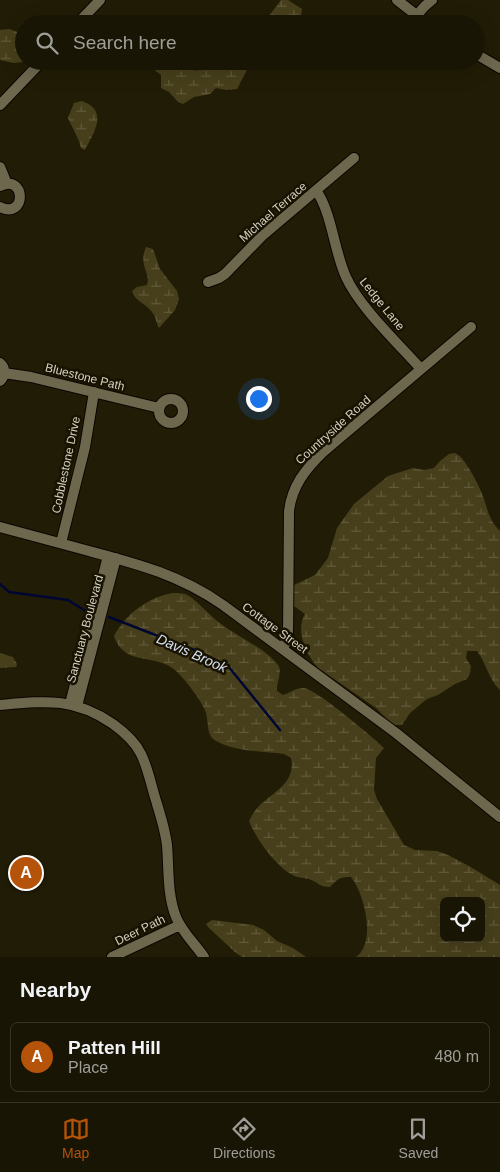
<!DOCTYPE html>
<style>
body{margin:0;font-family:Helvetica,sans-serif;background:#221e0e;color:#f1f3f6}
.controls{position:absolute;right:15px;bottom:15px;display:grid;overflow:hidden;border-radius:8px;box-shadow:0 5px 20px #0002}
.controls button{width:45px;height:45px;display:grid;place-items:center;padding:0;border:0;border-bottom:1px solid #373426;background:#191504;color:#f1f3f6;font:25px sans-serif}
.you{position:absolute;left:258px;top:398px;width:18px;height:18px;margin:-12px;border:4px solid #fff;border-radius:50%;background:#1a73e8;box-shadow:0 0 0 8px #1a73e833}
.badge{display:grid;place-items:center;width:32px;height:32px;border-radius:50%;background:#b45309;color:#fff;font-size:16px;font-weight:700}
.pin{position:absolute;translate:-50% -50%;border:2px solid #fff;box-shadow:0 1px 5px #0006}
.list{margin:0;padding:0;list-style:none}
h2{display:flex;justify-content:space-between;align-items:center;height:65px;margin:0;padding:0 20px;font-size:21px}
h2 small{font-size:16px;font-weight:400;color:#9f9f9a}
.list li{display:grid;grid-template-columns:32px 1fr auto;gap:15px;align-items:center;box-sizing:border-box;height:70px;margin:0 10px 10px;padding:0 10px;border:1px solid #373426;border-radius:8px}
.list b{display:block;font-size:19px;white-space:nowrap}
.list p{margin:0;font-size:16px;white-space:nowrap;color:#9f9f9a}
.list em{font-size:16px;font-style:normal;color:#9f9f9a}
.icon{flex:none;width:28px;height:28px;fill:none;stroke:currentColor;stroke-width:2;stroke-linecap:round;stroke-linejoin:round}
.map{position:relative;flex:none;width:500px;height:957px;overflow:hidden}
.search{position:absolute;background:#191504;box-shadow:0 5px 20px #0002;left:15px;right:15px;top:15px;height:55px;display:flex;align-items:center;gap:12px;box-sizing:border-box;padding:0 18px;border-radius:28px;color:#9f9f9a;font-size:19px}
.sheet{height:145px;background:#191504}
nav{display:flex;justify-content:space-around;align-items:center;box-sizing:border-box;height:70px;border-top:1px solid #373426;background:#191504;font-size:14px;color:#9f9f9a}
nav a{display:grid;justify-items:center;gap:2px}
nav .on{color:#b45309}
.map>svg:first-child{display:block}
.wetland{fill:url(#wetland-marsh);fill-rule:evenodd}
.lines{fill:none;stroke-linecap:round;stroke-linejoin:round}
.stream{stroke:#000632;stroke-width:2.5}
.minor-casing{stroke:#0b0600;stroke-width:12}
.minor{stroke:#6d674e;stroke-width:10}
.labels{text-anchor:middle;stroke-width:5;stroke-linejoin:round;paint-order:stroke}
.street-label{font-size:12px;fill:#d4d1c3;stroke:#181300}
.water-label{font-size:14px;font-style:italic;fill:#d6e0f0;stroke:#181300}
</style>
<div class="map">
<svg width="500" height="957" viewBox="0 0 500 957">
<defs>
<pattern id="wetland-marsh" width="20" height="14" patternUnits="userSpaceOnUse" patternTransform="scale(1.25)"><rect width="20" height="14" fill="#473f1b"/><path d="M1 5h8M5 5V1M11 12h8M15 12V8" fill="none" stroke="#615a3a"/></pattern>
</defs>
<rect width="100%" height="100%" fill="#211c05"/>
<!-- wetland -->
<path class="wetland" d="M281,0h7l14,9 -2,15h-37z
M9,29l15,5v27h6l-16,2 -14,-3v-30z
M209,61h46l-7,7 -11,21 -11,1 -10,-2 -6,6 -16,3 -11,7 -5,-2 -9,-10 -8,-4v-13l-9,-7c5,-4 8,-6 14,-2 15,-2 29,10 42,1z
M82,101c27,10 12,31 3,49l-4,-2 -2,-7 -11,-23 6,-15z
M146,247l7,2 7,20 17,22 2,8 -4,11 -16,18c-3,-5 -3,-12 -7,-16 -6,-9 -17,-10 -20,-21l5,-4 10,-2c4,-12 -9,-19 -1,-38z
M455,453c7,4 9,8 13,14 7,11 12,21 16,32 4,13 6,22 16,32v159c-12,-11 -13,-26 -23,-39h-10l-1,7 5,8 -1,7 -3,6 -12,5 -17,11 -11,4 -17,14 -8,12h-7l-5,-3 -14,-14 -58,-40c-12,-14 -23,-37 -13,-54l-11,-8v-21l21,-10 13,-17 9,-30 17,-24 34,-28 25,-8 11,2 10,-2 6,-7 9,-7z
M173,593c4,0 9,0 12,1 9,3 27,24 36,30 18,14 43,23 57,41 5,7 -2,18 -1,26l6,4c7,-2 14,-8 21,-7 12,1 70,50 80,60l-8,10 -2,32 3,9 27,46 11,5 22,1 11,4 21,11 31,19v72h-144c21,-15 8,-64 -5,-80 -12,0 -13,2 -21,10 -11,0 -12,-5 -21,-8 -4,-1 -8,-1 -12,-2 -19,-7 -41,-38 -48,-56 3,-6 6,-11 11,-16 15,-14 36,-23 31,-47l-7,-4c-22,-3 -48,-2 -68,-13 -10,-6 -7,-17 -10,-28 -3,-11 -22,-35 -31,-43 -19,-17 -51,-3 -61,-34 13,-23 33,-38 59,-43zM444,901h37v37h-37z
M0,653l13,4 4,7 -1,3 -16,1z
M212,920l41,5 11,5 13,11 16,7 13,9h-64l-6,-4 -27,-25 -3,-4z"/>
<g class="lines">
<!-- stream -->
<path class="stream" d="M0,584l9,8 59,8 19,12
M109,617l93,36 26,13 52,64"/>
<defs>
<path id="minor" d="M397,0l31,24
M416,16l9,-10 7,-6
M77,24l23,-24
M476,54l24,14
M0,105l42,-44
M0,167l7,17
M0,186c26,-13 27,34 0,21
M316,190c16,23 18,61 30,87 14,31 53,67 75,92
M208,282l11,-4 6,-4 37,-38 92,-78
M0,363c6,5 5,13 0,18
M4,373l27,4 128,31
M159 411a12 12 0 1 1 24 0a12 12 0 1 1-24 0Z
M0,527c30,8 59,16 89,24 49,13 91,24 134,54l173,128 104,84
M61,543l24,-96 9,-55
M283,649l5,-14 1,-124c3,-25 16,-41 33,-58l149,-126
M70,704l38,-148
M0,705c45,-4 74,-8 113,19 11,8 22,17 28,30 6,12 9,26 13,40 5,17 11,34 13,51 2,24 0,49 9,72 6,15 19,27 28,40
M77,706l39,-148
M112,957l68,-32"/>
</defs>
<!-- minor casing -->
<use href="#minor" class="minor-casing"/>
<!-- minor -->
<use href="#minor" class="minor"/>
</g>
<g class="labels">
<!-- street labels -->
<g class="street-label">
<text transform="translate(273 212) rotate(-41)" y="4">Michael Terrace</text>
<text transform="translate(382 304) rotate(51)" y="4">Ledge Lane</text>
<text transform="translate(85 377) rotate(14)" y="4">Bluestone Path</text>
<text transform="translate(333 430) rotate(-42)" y="4">Countryside Road</text>
<text transform="translate(66 465) rotate(-78)" y="4">Cobblestone Drive</text>
<text transform="translate(275 628) rotate(36)" y="4">Cottage Street</text>
<text transform="translate(85 629) rotate(-75)" y="4">Sanctuary Boulevard</text>
<text transform="translate(140 930) rotate(-26)" y="4">Deer Path</text>
</g>
<!-- water labels -->
<g class="water-label">
<text transform="translate(192 653) rotate(24)" y="5">Davis Brook</text>
</g>
</g>
</svg>
<div class="controls">
<button><svg class="icon" aria-label="locate" viewBox="0 0 24 24"><circle cx="12" cy="12" r="6"/><path d="M12 2v4M12 18v4M2 12h4M18 12h4"/></svg></button>
</div>
<div class="you"></div>
<div class="pin badge" style="left:26px;top:873px">A</div>
<div class="search"><svg class="icon" aria-label="search" viewBox="0 0 24 24"><circle cx="10" cy="10" r="6"/><path d="M15 15l6 6"/></svg>Search here</div>
</div>
<section class="sheet">
<h2>Nearby<small></small></h2>
<ul class="list">
<li><span class="badge">A</span><div><b>Patten Hill</b><p>Place</p></div><em>480 m</em></li>
</ul>
</section>
<nav>
<a class="on"><svg class="icon" aria-label="map" viewBox="0 0 24 24"><path d="M3 6l6-2 6 2 6-2v14l-6 2-6-2-6 2zM9 4v14M15 6v14"/></svg>Map</a>
<a><svg class="icon" aria-label="directions" viewBox="0 0 24 24"><path d="M12 3l9 9-9 9-9-9zM9 14v-3h6M13 9l2 2-2 2"/></svg>Directions</a>
<a><svg class="icon" aria-label="saved" viewBox="0 0 24 24"><path d="M7 4h10v16l-5-4-5 4z"/></svg>Saved</a>
</nav>
